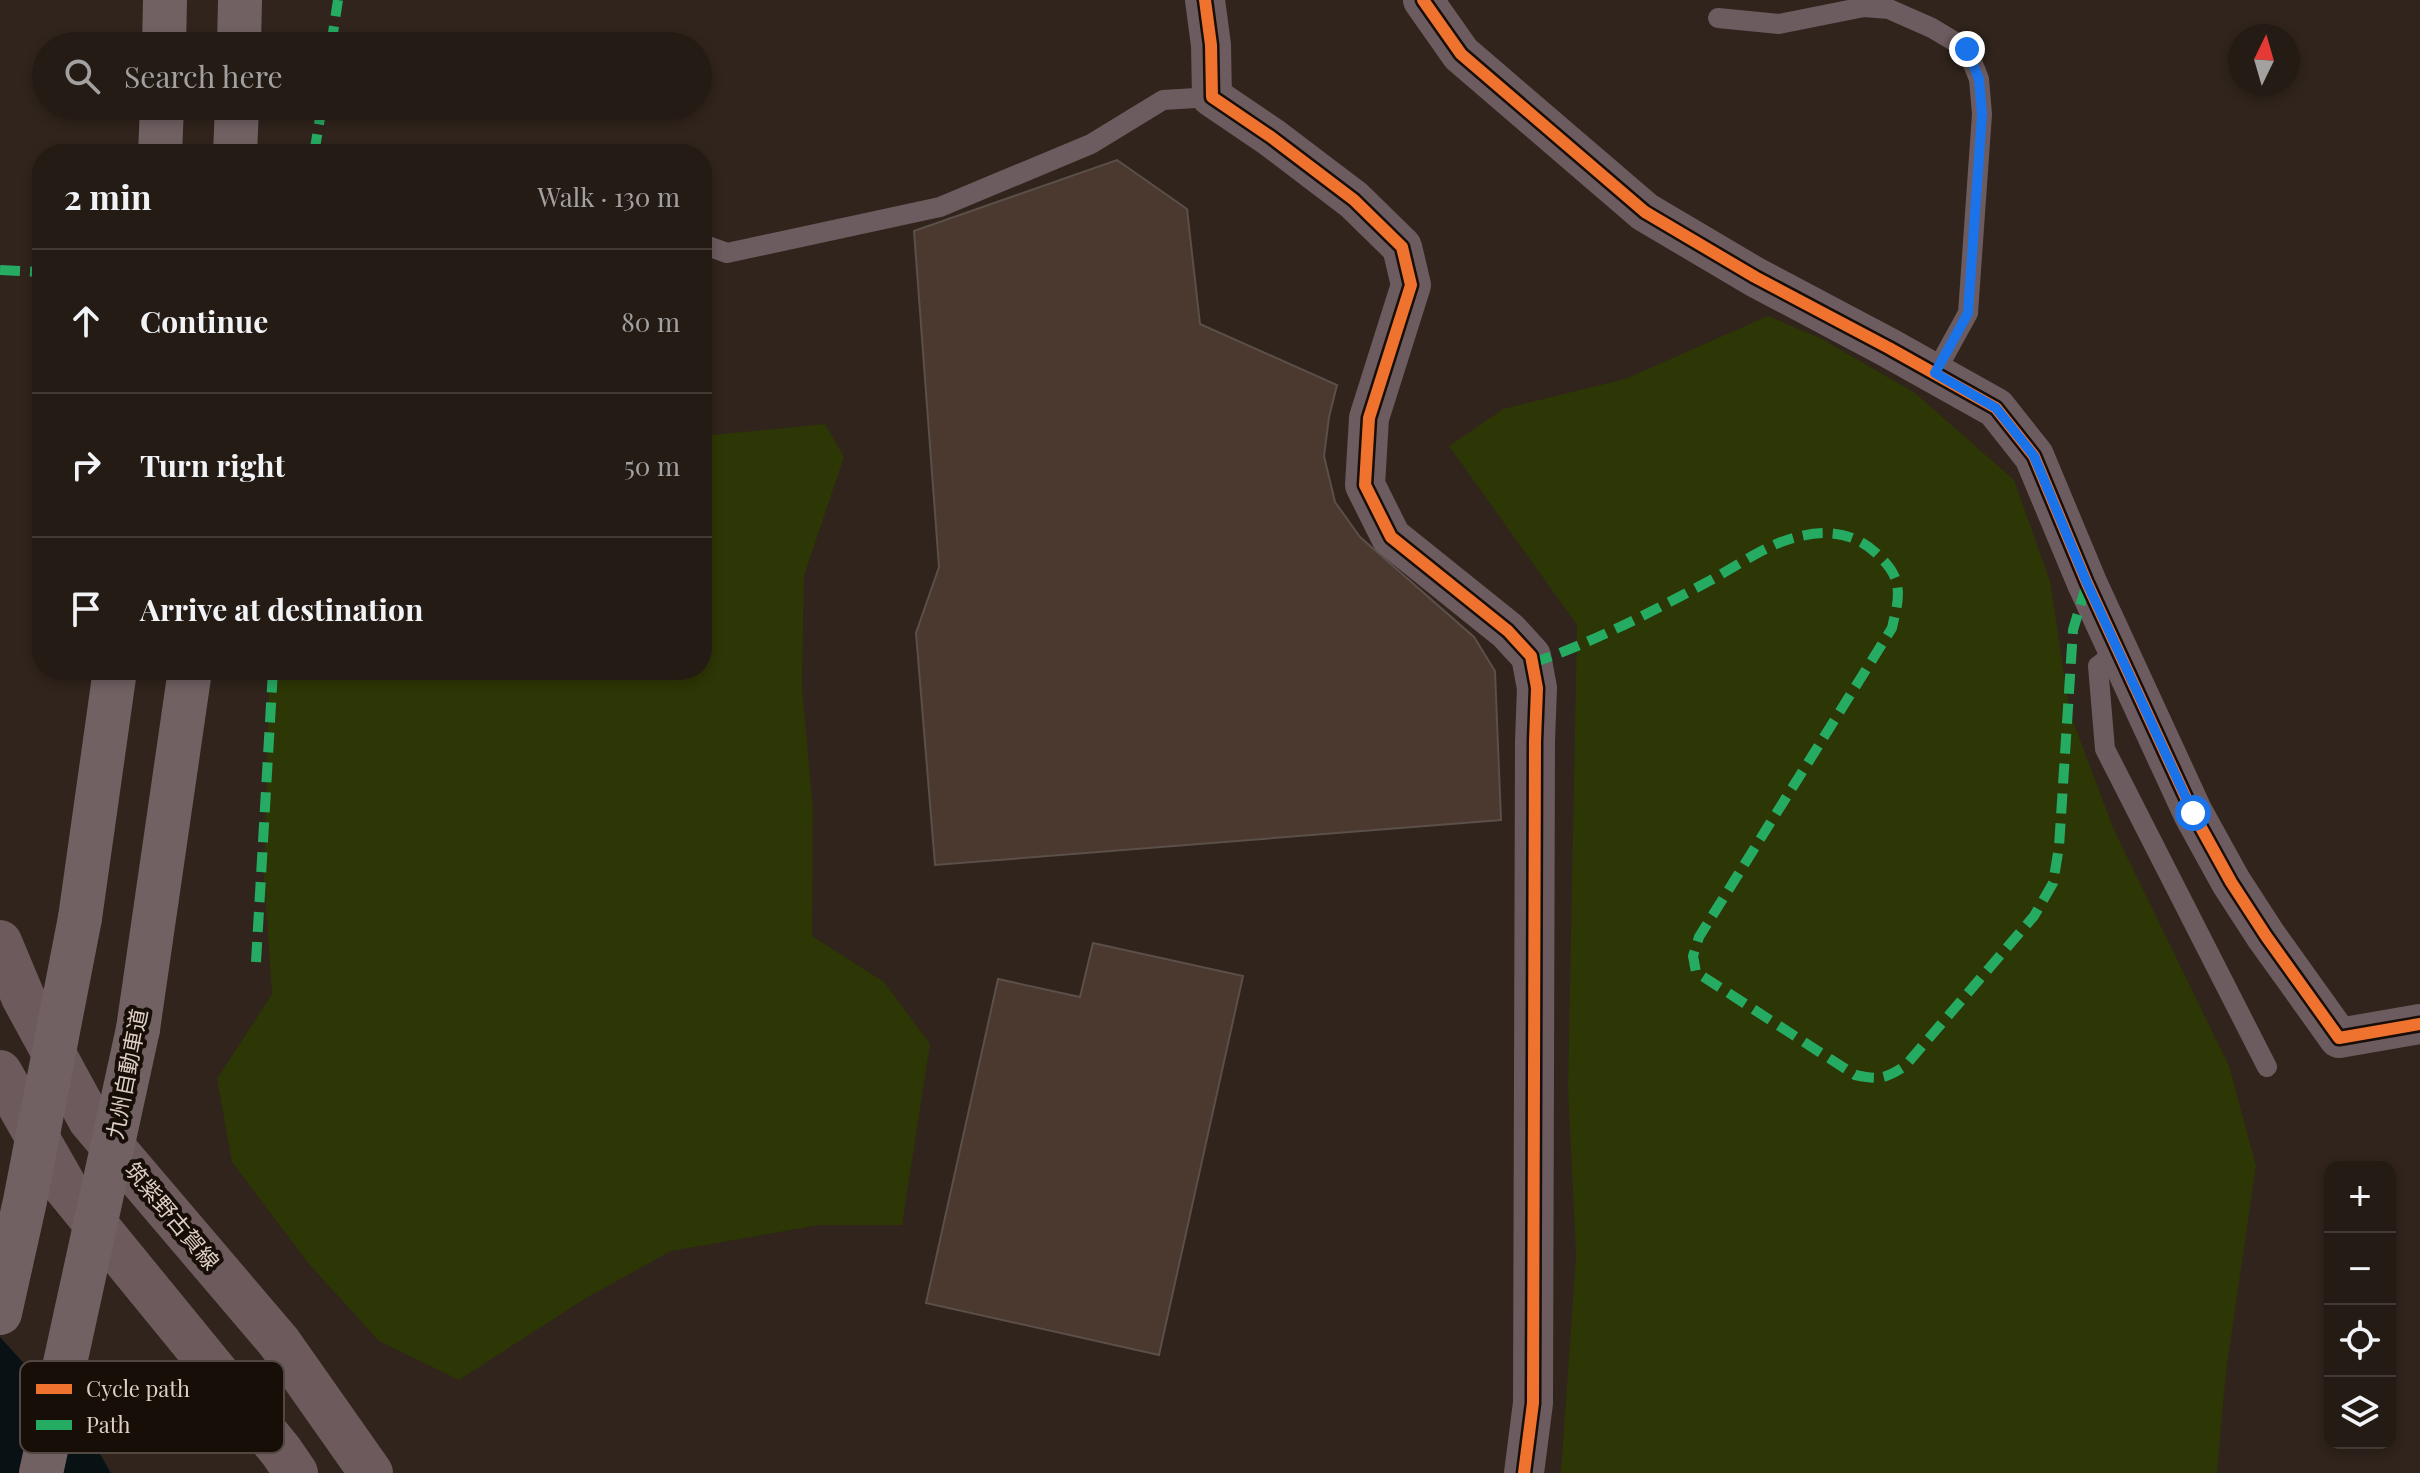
<!DOCTYPE html>
<meta charset="utf-8">
<style>
body{margin:0;font-family:"Playfair Display","Noto Sans JP",serif;background:#302822;color:#f1f3f6}
.controls{position:absolute;right:24px;bottom:24px;display:grid;overflow:hidden;border-radius:16px;box-shadow:0 4px 12px #0003}
.controls button{width:72px;height:72px;display:grid;place-items:center;padding:0;border:0;border-bottom:2px solid #413934;background:#241b15;color:#f1f3f6;font:40px sans-serif}
.compass{position:absolute;left:2228px;top:24px;width:72px;height:72px;border-radius:50%;background:#241b15;box-shadow:0 4px 12px #0003;rotate:5deg}
.stop{position:absolute;width:24px;height:24px;margin:-18px;border:6px solid #1a73e8;border-radius:50%;background:#fff}
.stop.end{background:#1a73e8;border-color:#fff;box-shadow:0 2px 8px #0008}
.list{margin:0;padding:0;list-style:none}
h2{display:flex;justify-content:space-between;align-items:center;height:104px;margin:0;padding:0 32px;font-size:34px}
h2 small{font-size:26px;font-weight:400;color:#a3a1a0}
.list li{display:grid;grid-template-columns:52px 1fr auto;gap:24px;align-items:center;box-sizing:border-box;height:144px;padding:0 32px;border-top:2px solid #413934}
.list b{display:block;font-size:30px;white-space:nowrap}
.list em{font-size:26px;font-style:normal;color:#a3a1a0}
.icon{flex:none;width:44px;height:44px;fill:none;stroke:currentColor;stroke-width:2;stroke-linecap:round;stroke-linejoin:round}
.map{position:relative;flex:none;width:2420px;height:1473px;overflow:hidden}
.search{position:absolute;background:#241b15;box-shadow:0 4px 12px #0003;left:32px;top:32px;width:680px;height:88px;display:flex;align-items:center;gap:20px;box-sizing:border-box;padding:0 28px;border-radius:44px;color:#a3a1a0;font-size:30px}
.panel{position:absolute;background:#241b15;box-shadow:0 4px 12px #0003;left:32px;top:144px;width:680px;height:536px;border-radius:32px}
.map>svg:first-child{display:block}
.green{fill:#2d3605}
.water{fill:#081215}
.building{fill:#4b392f;stroke:#5a4f49;stroke-width:2}
.lines{fill:none;stroke-linecap:round;stroke-linejoin:round}
.service{stroke:#6c5b5f;stroke-width:20}
.minor{stroke:#6c5b5f;stroke-width:40}
.primary{stroke:#6d5a5d;stroke-width:44}
.motorway{stroke:#716163;stroke-width:44}
.motorway-bridge{stroke:#716163;stroke-width:44}
.quiet{stroke:#26ab63;stroke-width:10;stroke-dasharray:20 10;stroke-linecap:butt}
.cycleway-casing{stroke:#180e08;stroke-width:17}
.cycleway{stroke:#ef722f;stroke-width:12}
.route{stroke:#1a73e8;stroke-width:10}
.labels{text-anchor:middle;stroke-width:8;stroke-linejoin:round;paint-order:stroke}
.street-label{font-size:22px;fill:#decfc6;stroke:#180e08}
.key{fill:#180e08;stroke:#534841;stroke-width:2}
.key-label{font-size:22px;fill:#decfc6}
</style>
<div class="map">
<svg width="2420" height="1473" viewBox="0 0 2420 1473">
<rect width="100%" height="100%" fill="#30241c"/>
<!-- green -->
<path class="green" d="M1768,316l54,23 93,54 99,87 36,101 20,132 44,117 115,236 27,100 -30,205 -9,102h-656l15,-218 -8,-167 9,-463 -128,-179 54,-37 122,-30z
M825,424l19,33 -40,119 -2,112 11,121 -1,127 72,46 46,62 -28,181h-83l-148,26 -85,47 -127,82 -80,-39 -70,-77 -77,-102 -15,-83 55,-85 -8,-116 5,-190 3,-18h430v-234z"/>
<!-- water -->
<path class="water" d="M0,1337l89,98 22,38h-111z"/>
<!-- building -->
<path class="building" d="M1117,160l70,49 13,115 137,61 -8,32 -5,39 11,46 25,35 114,100 21,34 6,149 -566,45 -19,-232 23,-66 -25,-336z
M1093,943l150,33 -84,379 -233,-52 72,-324 82,18z"/>
<g class="lines">
<!-- service -->
<path class="service" d="M1718,18l61,6 85,-17 25,2 43,19 35,21 12,30 3,35 -14,199 -33,60
M702,244l25,9 213,-46 151,-63 72,-44 49,-3
M2119,650l-21,16 7,83 162,318"/>
<!-- minor -->
<path class="minor" d="M1205,0l6,45 1,52 59,40 83,63 48,47 9,38 -42,133 -4,67 26,52 117,94 23,25 6,32 -2,53 -2,662 -9,70
M1423,0l38,54 184,158 110,65 134,71 107,60 38,48 53,127 106,230 38,69 35,54 73,102 81,-14"/>
<!-- primary -->
<path class="primary" d="M0,942l23,55 67,123 189,222 92,131
M0,1072l66,116 215,263 15,22"/>
<!-- motorway -->
<path class="motorway" d="M164,46l1,-46
M239,46l1,-46
M160,154l2,-48
M235,154l2,-48
M80,918l35,-248
M138,1029l52,-359"/>
<!-- motorway-bridge -->
<path class="motorway-bridge" d="M0,1313l25,-112 55,-283
M41,1473l97,-444"/>
<!-- quiet -->
<path class="quiet" d="M331,46l7,-46
M314,154l8,-48
M0,270l42,2
M1532,663c63,-21 121,-52 179,-83 22,-12 53,-33 76,-40 36,-12 69,-10 95,19 7,7 14,17 15,26 3,15 -2,28 -5,43l-193,309 -6,19 3,16 159,103c24,5 30,4 50,-9l129,-150 19,-33 6,-36 14,-217 14,-47
M256,962l17,-292"/>
<defs>
<path id="cycleway" d="M1205,0l6,45 1,52 59,40 83,63 48,47 9,38 -42,133 -4,67 26,52 117,94 23,25 6,32 -2,53 -2,662 -9,70
M1423,0l38,54 184,158 110,65 134,71 107,60 38,48 53,127 106,230 38,69 35,54 73,102 81,-14"/>
</defs>
<!-- cycleway casing -->
<use href="#cycleway" class="cycleway-casing"/>
<!-- cycleway -->
<use href="#cycleway" class="cycleway"/>
</g>
<g class="lines">
<!-- route -->
<path class="route" d="M1967,49l12,30 3,35 -14,199 -33,60 61,35 38,48 53,127 106,230"/>
</g>
<g class="labels">
<!-- street labels -->
<g class="street-label">
<text transform="translate(127 1074) rotate(-79)" y="8">九州自動車道</text>
<text transform="translate(172 1216) rotate(50)" y="8">筑紫野古賀線</text>
</g>
</g>
<!-- legend -->
<rect x="20" y="1361" width="264" height="92" rx="12" class="key"/>
<rect x="36" y="1384" width="36" height="10" fill="#ef722f"/>
<rect x="36" y="1420" width="36" height="10" fill="#26ab63"/>
<g class="key-label">
<text x="86" y="1397">Cycle path</text>
<text x="86" y="1433">Path</text>
</g>
</svg>
<div class="controls">
<button>+</button>
<button>−</button>
<button><svg class="icon" aria-label="locate" viewBox="0 0 24 24"><circle cx="12" cy="12" r="6"/><path d="M12 2v4M12 18v4M2 12h4M18 12h4"/></svg></button>
<button><svg class="icon" aria-label="layers" viewBox="0 0 24 24"><path d="M12 4l9 5-9 5-9-5zM3 14l9 5 9-5"/></svg></button>
</div>
<svg class="compass" viewBox="-18 -18 36 36"><path d="M0-13l5 13h-10z" fill="#e53935"/><path d="M0 13l5-13h-10z" fill="#a3a1a0"/></svg>
<div class="stop" style="left:2193px;top:813px"></div>
<div class="stop end" style="left:1967px;top:49px"></div>
<div class="search"><svg class="icon" aria-label="search" viewBox="0 0 24 24"><circle cx="10" cy="10" r="6"/><path d="M15 15l6 6"/></svg>Search here</div>
<section class="panel">
<h2>2 min<small>Walk · 130 m</small></h2>
<ul class="list">
<li><svg class="icon" aria-label="ahead" viewBox="0 0 24 24"><path d="M12 20V5M6 11l6-6 6 6"/></svg><div><b>Continue</b></div><em>80 m</em></li>
<li><svg class="icon" aria-label="right" viewBox="0 0 24 24"><path d="M7 20v-9h11M14 6l5 5-5 5"/></svg><div><b>Turn right</b></div><em>50 m</em></li>
<li><svg class="icon" aria-label="arrive" viewBox="0 0 24 24"><path d="M6 21V4h12l-3 4 3 4H6"/></svg><div><b>Arrive at destination</b></div></li>
</ul>
</section>
</div>
